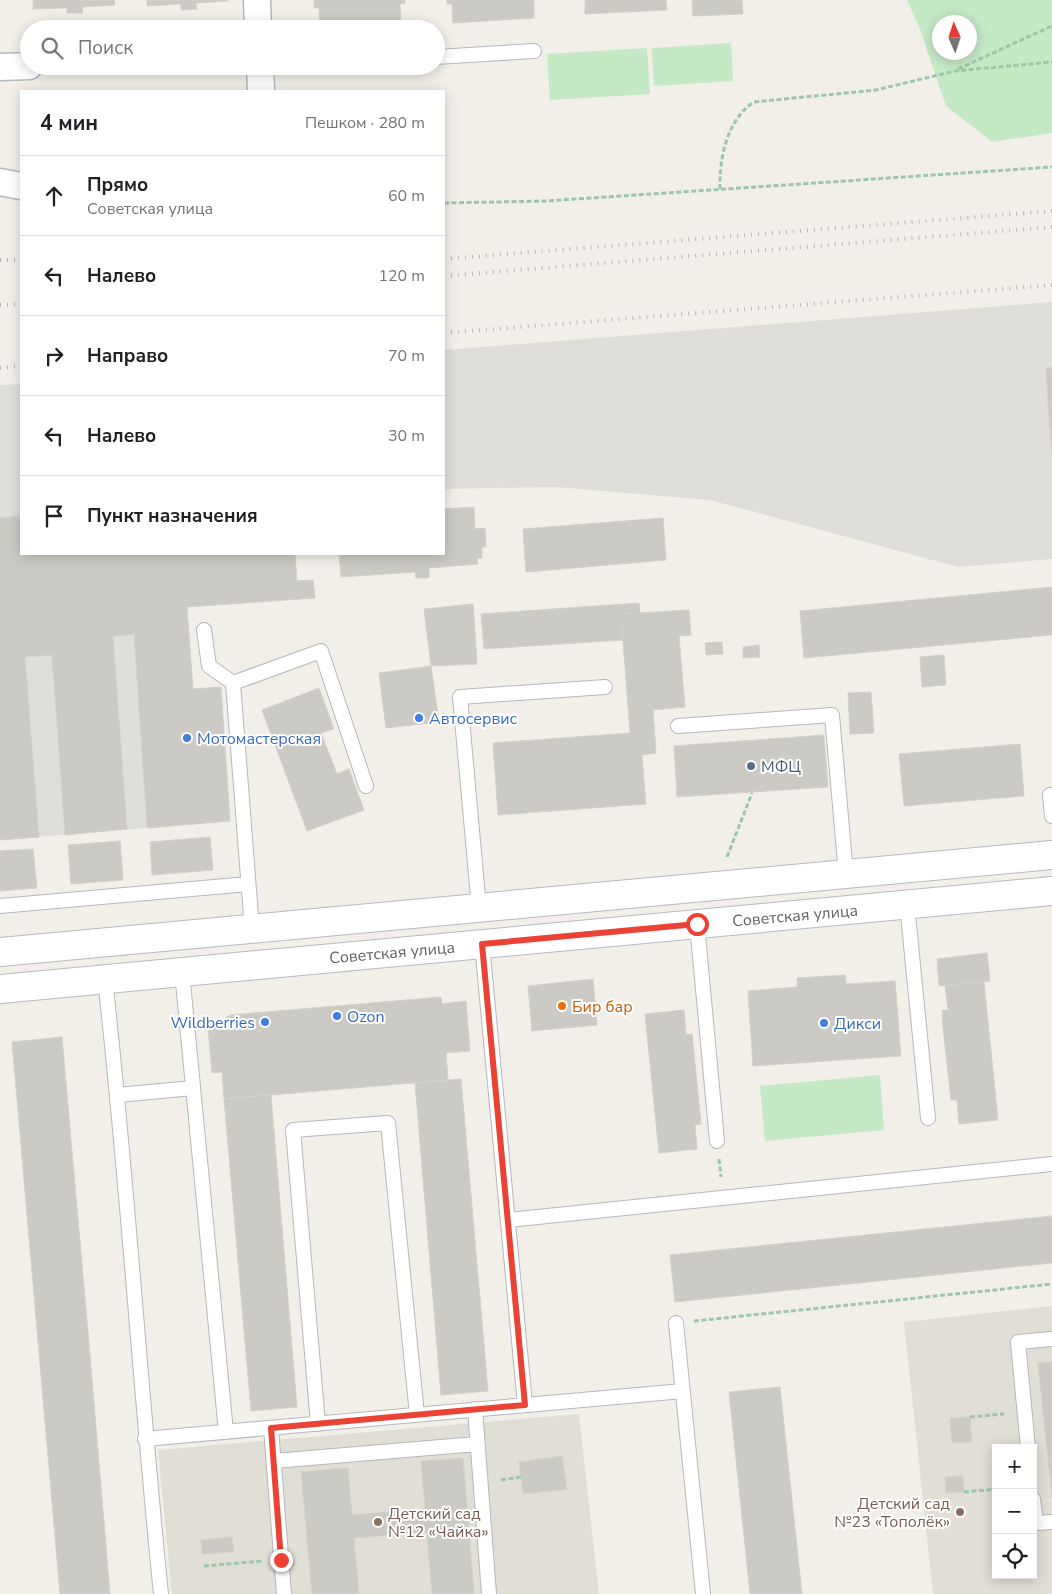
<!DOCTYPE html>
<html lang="ru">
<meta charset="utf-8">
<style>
body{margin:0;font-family:"Nunito Sans",sans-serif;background:#f6f6f6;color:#202124}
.controls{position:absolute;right:15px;bottom:15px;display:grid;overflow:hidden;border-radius:0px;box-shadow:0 2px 12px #0003}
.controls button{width:45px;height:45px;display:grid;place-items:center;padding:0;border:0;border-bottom:1px solid #e0e0e0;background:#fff;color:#202124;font:25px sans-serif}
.compass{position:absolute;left:932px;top:15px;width:45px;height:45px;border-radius:50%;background:#fff;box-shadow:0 2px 12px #0003;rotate:357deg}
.stop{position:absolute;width:15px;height:15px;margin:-11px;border:4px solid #ea4335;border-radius:50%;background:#fff}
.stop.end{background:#ea4335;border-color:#fff;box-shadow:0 1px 5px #0008}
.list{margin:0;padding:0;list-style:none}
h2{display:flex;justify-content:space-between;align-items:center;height:65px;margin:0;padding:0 20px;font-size:21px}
h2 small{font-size:16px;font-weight:400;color:#757577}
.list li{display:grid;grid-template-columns:32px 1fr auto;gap:15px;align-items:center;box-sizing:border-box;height:80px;padding:0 20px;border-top:1px solid #e0e0e0}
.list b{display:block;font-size:19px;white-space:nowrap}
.list p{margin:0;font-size:16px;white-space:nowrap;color:#757577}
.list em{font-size:16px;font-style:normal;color:#757577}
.icon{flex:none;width:28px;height:28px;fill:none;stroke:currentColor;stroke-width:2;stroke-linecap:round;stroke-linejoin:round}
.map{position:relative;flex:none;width:1052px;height:1594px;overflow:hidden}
.search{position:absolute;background:#fff;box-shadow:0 2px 12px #0003;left:20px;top:20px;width:425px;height:55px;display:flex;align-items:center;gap:12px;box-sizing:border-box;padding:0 18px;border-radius:28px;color:#757577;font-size:19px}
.panel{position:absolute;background:#fff;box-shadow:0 2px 12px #0003;left:20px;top:90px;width:425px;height:465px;border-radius:0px}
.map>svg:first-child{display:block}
.industrial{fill:#e0deda}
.education{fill:#e1ded6;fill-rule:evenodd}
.green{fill:#c5e8c5;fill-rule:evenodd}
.building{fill:#cccac5;stroke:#d6d1c6}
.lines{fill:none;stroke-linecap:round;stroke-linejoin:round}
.service-casing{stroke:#b5b8bc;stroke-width:16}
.minor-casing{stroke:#b5b8bc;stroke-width:29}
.secondary-casing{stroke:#b6babf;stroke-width:30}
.path{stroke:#9cc7a9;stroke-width:3;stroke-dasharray:5 2.5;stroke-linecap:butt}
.service{stroke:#fff;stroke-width:14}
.minor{stroke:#fff;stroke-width:26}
.secondary{stroke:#fff;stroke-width:28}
.rail{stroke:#b6b7b8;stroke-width:4;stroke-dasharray:1 6;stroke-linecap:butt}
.route{stroke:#ea4335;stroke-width:6}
.shop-dot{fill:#3f7fe0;stroke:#fff;stroke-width:2}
.service-dot{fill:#5c6f8a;stroke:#fff;stroke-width:2}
.food-dot{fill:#e8710a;stroke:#fff;stroke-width:2}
.education-dot{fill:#8d6e63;stroke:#fff;stroke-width:2}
.labels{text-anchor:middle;stroke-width:4;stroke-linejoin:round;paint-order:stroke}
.shop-label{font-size:16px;fill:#366cbe;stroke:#fff;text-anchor:start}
.service-label{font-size:16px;fill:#4e5e75;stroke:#fff;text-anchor:start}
.street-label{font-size:16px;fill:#5f6368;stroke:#fff}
.food-label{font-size:16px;fill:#c56008;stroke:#fff;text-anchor:start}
.education-label{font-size:16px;fill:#785e54;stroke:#fff;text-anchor:end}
</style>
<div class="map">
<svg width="1052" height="1594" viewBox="0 0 1052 1594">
<rect width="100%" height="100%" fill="#f1efe8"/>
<!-- industrial -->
<path class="industrial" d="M1052,302v257l-94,8 -248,-67 -154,-13 -112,2v-139z
M21,384v170h274l2,26h16l2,18 -128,9 6,82 28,-2 9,134 -230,19v-455z"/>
<!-- education -->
<path class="education" d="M1052,1306v288h-119l-29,-272zM996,1448h37v127h-37z
M579,1414l20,180h-427l-14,-144z"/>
<!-- green -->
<path class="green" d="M907,0h145v133l-60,9 -46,-36 -26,-77zM970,22v30h-30v-30z
M731,43l2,38 -79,5 -2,-38z
M647,48l3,46 -100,6 -3,-46z
M880,1075l4,55 -119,11 -5,-55z"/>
<!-- building -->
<path class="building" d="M33,0h81l1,5 -33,2 1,6h-16v-5l-34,1z
M147,0h81v1l-32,2 1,6 -16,1v-6l-34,2z
M314,0h91v3l-5,1 1,19 -81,4 -1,-19h-5z
M447,0h87v18l-81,5 -1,-19h-5z
M585,0h81l1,10 -82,4z
M692,0h50l1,14 -50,2z
M1046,368h6v86l-4,-51z
M474,507l1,22 10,-1 1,19h-4v11h-5l1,6 -49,4v10h-13l-1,-6 -74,5 -2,-23h105v-45z
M21,516v38h274l2,27 16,-1 2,18 -128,9 6,82 28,-2 9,134 -83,7 -13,-194 -21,2 14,193 -62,6 -13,-180 -27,2 14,180 -39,3v-322z
M663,518l3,42 -140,12 -3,-43z
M1052,587v48l-248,23 -4,-47z
M639,603l1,10 -19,1 2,26 -139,9 -3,-35z
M473,604l4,60 -46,2 -7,-57z
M689,610l2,25 -12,1 6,71 -32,3 3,43 -14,2 4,49 -148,11 -5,-72 137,-10 -9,-119z
M722,642l1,12 -17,1 -1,-12z
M759,645l1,12 -17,1v-11z
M944,655l2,30 -24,2 -2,-30z
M431,666l8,56 -53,6 -7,-55z
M319,688l15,41 -13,4 16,41 12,-5 15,41 -57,21 -45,-121z
M871,692l3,41 -24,1 -2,-41z
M824,735l4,52 -151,10 -3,-51z
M1020,744l4,52 -120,10 -5,-52z
M210,837l3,33 -61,5 -2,-33z
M120,841l3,39 -52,4 -3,-39z
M33,849l4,39 -37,3v-40z
M987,953l3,28 -51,5 -2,-27z
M845,975l1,9 49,-3 6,75 -148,10 -5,-75 49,-4v-9z
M593,979l4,46 -65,6 -4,-45z
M984,982l14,138 -39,4 -2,-24h-6l-8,-72 -1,-18h6l-3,-25z
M441,997l1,7 24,-3 4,50 -24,2 2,27 -224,19 -2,-27 -10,1 -4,-45 7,-1 15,-12z
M684,1010l2,25 6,-1 9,90 -6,1 2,24 -38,4 -14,-139z
M62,1037l28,318 20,239h-50l-48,-552z
M461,1079l27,312 -47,4 -26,-312z
M271,1095l26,312 -46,4 -27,-312z
M1052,1216v47l-377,39 -5,-47z
M1052,1362v135l-14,-134z
M780,1387l22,207h-52l-21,-202z
M970,1417l2,25 -20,1 -2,-25z
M562,1456l5,33 -44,5 -4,-32z
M463,1458l11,136h-42l-5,-62 -73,6 5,56h-47l-11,-122 47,-4 4,47 73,-6 -4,-48z
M963,1476l1,16 -18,1 -1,-16z
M232,1537l2,15 -32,2 -1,-14z"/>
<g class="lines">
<defs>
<path id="service" d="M436,57l98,-6
M260,68l21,-2
M204,630l5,36 24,17 19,246
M233,683l88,-32 45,135
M678,726l154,-11 14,159
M1050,795l2,21
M907,904l21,214
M0,906l248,-22
M479,908l-19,-211 145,-10
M697,924l20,217
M482,944l43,461
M182,972l44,460
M105,979c23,205 35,410 56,615
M118,1095l75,-7
M508,1220l544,-56
M676,1323l27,271
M475,1409l14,185
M318,1424l-25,-294 95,-7 29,292
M271,1428l13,166
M145,1439l538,-48
M1028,1448l-10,-106 34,-3
M274,1461l203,-17
M1033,1499l3,24 16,-1"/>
<path id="minor" d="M257,0l1,29
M260,66l1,25
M0,67l29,-1
M0,182l21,4"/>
<path id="secondary" d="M0,952l1052,-97
M0,989l1052,-98"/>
</defs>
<!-- service casing -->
<use href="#service" class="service-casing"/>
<!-- minor casing -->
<use href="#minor" class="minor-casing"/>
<!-- secondary casing -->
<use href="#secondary" class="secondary-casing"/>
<!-- path -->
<path class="path" d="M958,69l94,-43
M720,189c-1,-30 7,-70 34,-87l122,-12 79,-19 97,-9
M444,203l103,-2 505,-34
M727,857l25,-64
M719,1159l2,18
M694,1321l358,-37
M970,1417l34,-3
M501,1480l20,-3
M964,1492l32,-3
M204,1566l59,-5"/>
<!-- service -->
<use href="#service" class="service"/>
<!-- minor -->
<use href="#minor" class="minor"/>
<!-- secondary -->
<use href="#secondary" class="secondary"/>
<!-- rail -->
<path class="rail" d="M444,259l608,-48
M0,260h21
M444,276l608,-49
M0,305l21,-1
M444,333l608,-48
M0,368l21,-2"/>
</g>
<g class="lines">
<!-- route -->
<path class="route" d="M281,1560l-10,-132 254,-23 -43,-461 215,-20"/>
</g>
<!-- markers -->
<g class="shop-dot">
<circle cx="419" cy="718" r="5"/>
<circle cx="187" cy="738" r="5"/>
<circle cx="337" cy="1016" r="5"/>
<circle cx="265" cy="1022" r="5"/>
<circle cx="824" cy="1023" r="5"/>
</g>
<circle class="service-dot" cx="751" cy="766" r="5"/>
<circle class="food-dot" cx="562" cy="1006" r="5"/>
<g class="education-dot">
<circle cx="960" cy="1512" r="5"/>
<circle cx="378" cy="1522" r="5"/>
</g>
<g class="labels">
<!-- shop labels -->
<g class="shop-label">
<text x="429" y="724">Автосервис</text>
<text x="197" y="744">Мотомастерская</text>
<text x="347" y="1022">Ozon</text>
<text x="255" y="1028" text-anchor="end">Wildberries</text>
<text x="834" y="1029">Дикси</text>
</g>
<!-- service labels -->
<g class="service-label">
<text x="761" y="772">МФЦ</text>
</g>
<!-- street labels -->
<g class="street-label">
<text transform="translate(795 915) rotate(-5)" y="6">Советская улица</text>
<text transform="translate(392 952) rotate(-5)" y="6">Советская улица</text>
</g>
<!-- food labels -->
<g class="food-label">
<text x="572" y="1012">Бир бар</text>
</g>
<!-- education labels -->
<g class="education-label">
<text x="950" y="1509">Детский сад<tspan x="950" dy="18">№23 «Тополёк»</tspan></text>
<text x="388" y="1519" text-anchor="start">Детский сад<tspan x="388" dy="18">№12 «Чайка»</tspan></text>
</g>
</g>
</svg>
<div class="controls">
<button>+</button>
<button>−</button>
<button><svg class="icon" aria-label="locate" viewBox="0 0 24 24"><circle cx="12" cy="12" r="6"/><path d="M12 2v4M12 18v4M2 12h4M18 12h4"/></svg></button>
</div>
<svg class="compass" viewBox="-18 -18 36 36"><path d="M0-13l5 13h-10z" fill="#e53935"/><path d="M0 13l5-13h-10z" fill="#757577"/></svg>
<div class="stop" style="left:697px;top:924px"></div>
<div class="stop end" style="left:281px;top:1560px"></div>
<div class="search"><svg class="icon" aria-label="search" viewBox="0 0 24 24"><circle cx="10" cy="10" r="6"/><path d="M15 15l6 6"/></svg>Поиск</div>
<section class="panel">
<h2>4 мин<small>Пешком · 280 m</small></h2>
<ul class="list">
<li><svg class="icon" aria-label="ahead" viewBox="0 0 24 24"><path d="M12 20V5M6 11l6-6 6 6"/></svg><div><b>Прямо</b><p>Советская улица</p></div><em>60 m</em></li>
<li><svg class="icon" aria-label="left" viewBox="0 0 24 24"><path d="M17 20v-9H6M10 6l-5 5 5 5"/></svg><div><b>Налево</b></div><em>120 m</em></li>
<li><svg class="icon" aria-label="right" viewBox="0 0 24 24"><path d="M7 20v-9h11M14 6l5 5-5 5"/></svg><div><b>Направо</b></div><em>70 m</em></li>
<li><svg class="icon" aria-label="left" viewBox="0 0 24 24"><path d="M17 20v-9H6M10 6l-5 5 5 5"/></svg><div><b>Налево</b></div><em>30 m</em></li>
<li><svg class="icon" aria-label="arrive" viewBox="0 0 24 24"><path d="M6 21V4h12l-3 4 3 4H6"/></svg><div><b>Пункт назначения</b></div></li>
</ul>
</section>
</div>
